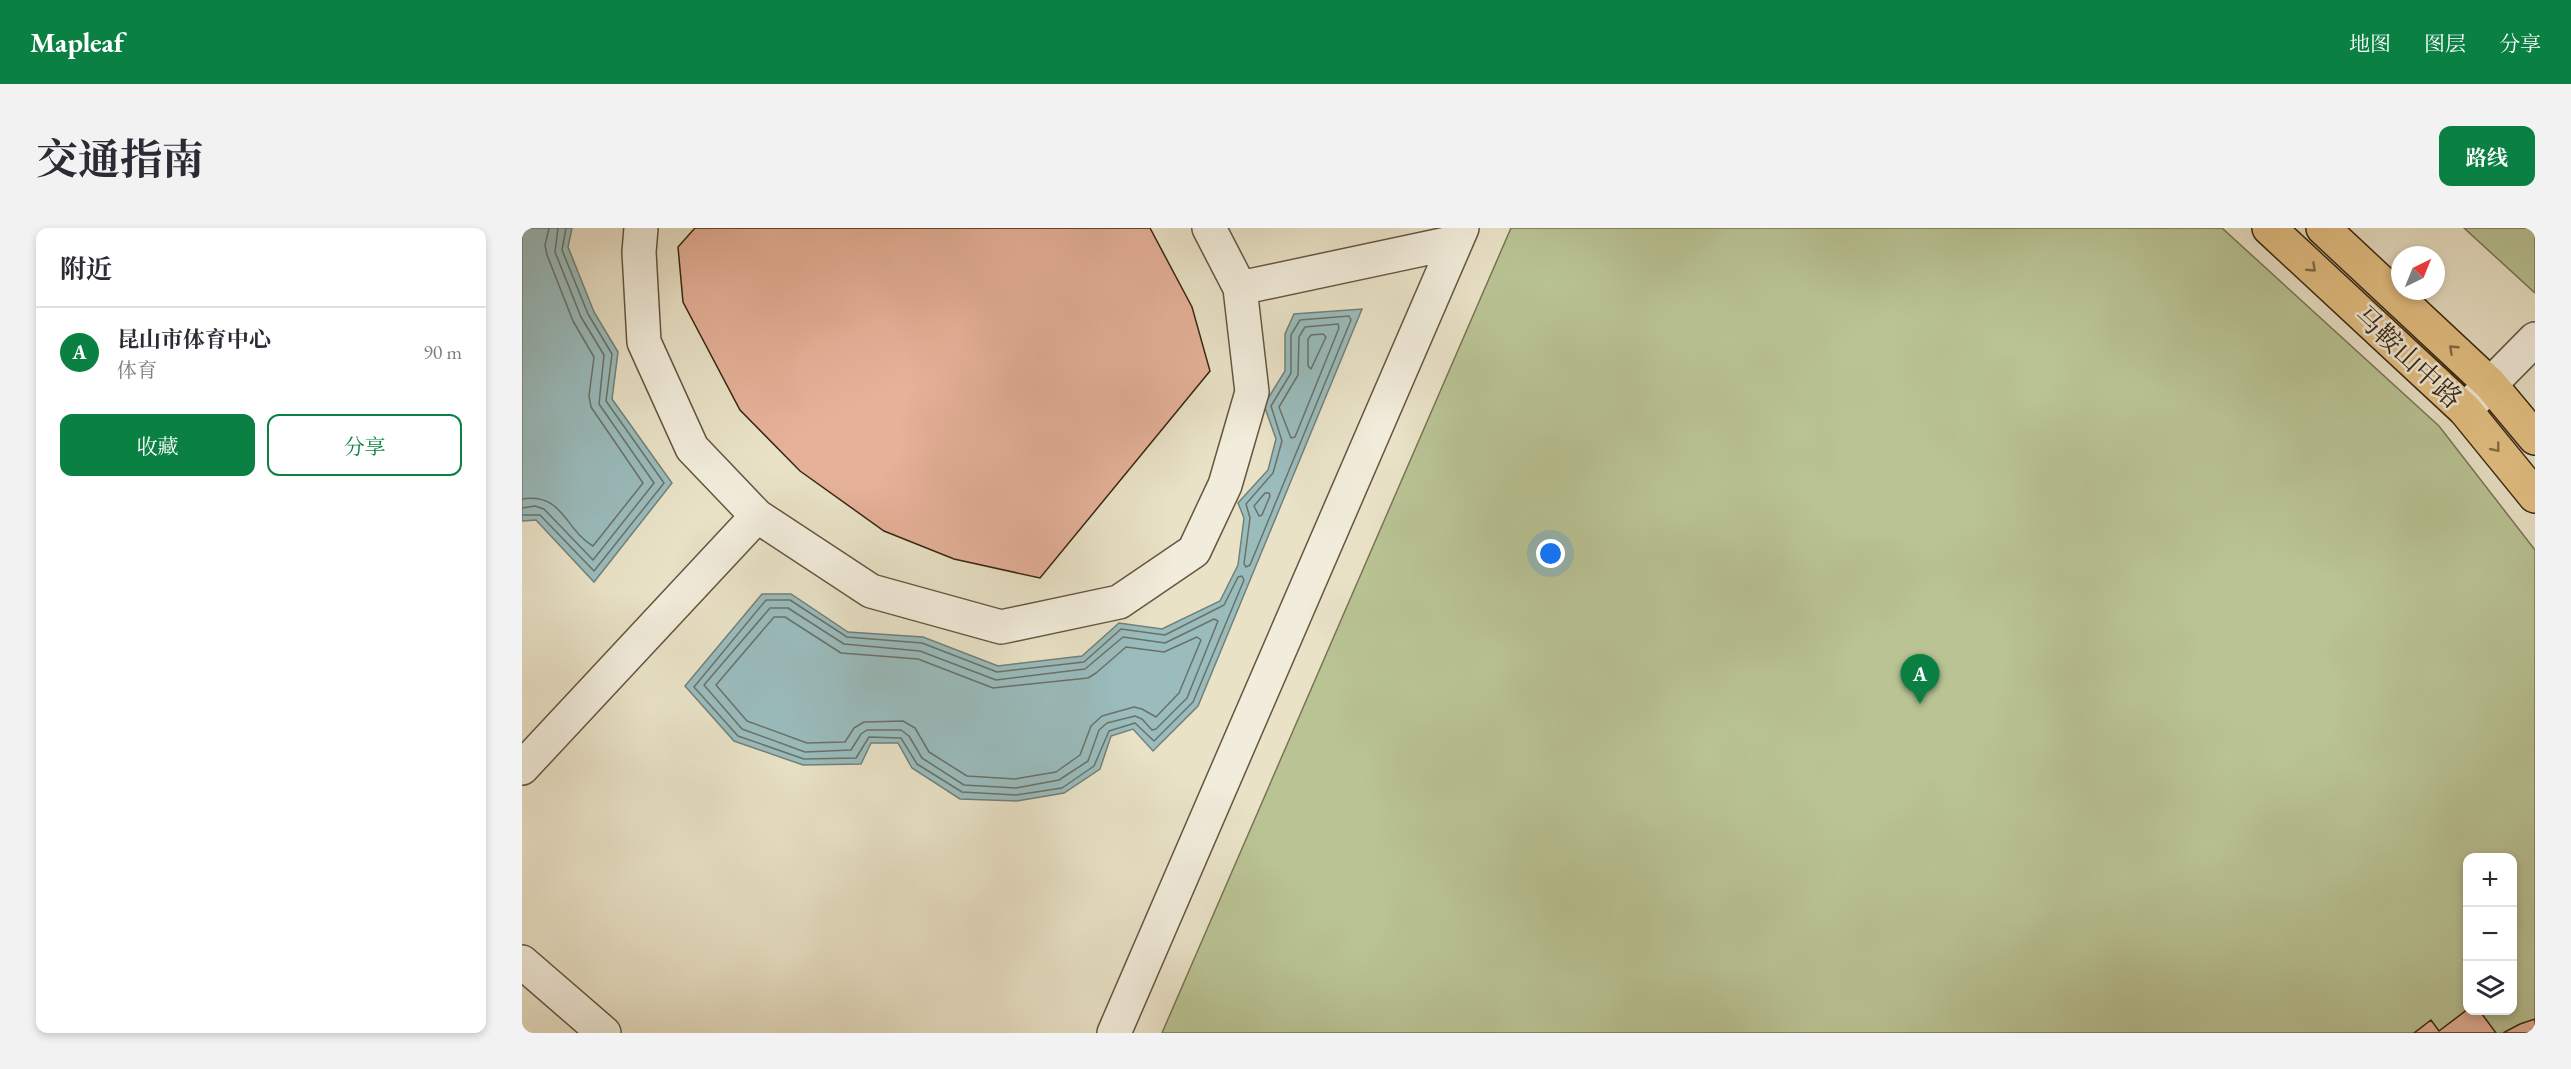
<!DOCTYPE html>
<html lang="zh">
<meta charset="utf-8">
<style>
body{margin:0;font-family:"EB Garamond","Noto Serif SC",serif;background:#f2f2f3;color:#2b2b33}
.controls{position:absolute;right:18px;bottom:18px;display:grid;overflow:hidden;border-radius:12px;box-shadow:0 3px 9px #0003}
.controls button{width:54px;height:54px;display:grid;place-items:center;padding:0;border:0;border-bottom:2px solid #e1e1e2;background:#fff;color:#2b2b33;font:30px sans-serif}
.compass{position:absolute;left:1869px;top:18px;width:54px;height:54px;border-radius:50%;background:#fff;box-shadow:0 3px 9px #0003;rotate:43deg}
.you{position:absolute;left:1029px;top:326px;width:21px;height:21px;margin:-15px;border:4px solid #fff;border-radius:50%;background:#1a73e8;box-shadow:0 0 0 9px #1a73e833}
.badge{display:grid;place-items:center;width:39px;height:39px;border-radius:50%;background:#0b8043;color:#fff;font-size:20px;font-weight:700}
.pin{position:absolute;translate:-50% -50px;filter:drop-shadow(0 2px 3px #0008)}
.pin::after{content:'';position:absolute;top:32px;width:21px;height:18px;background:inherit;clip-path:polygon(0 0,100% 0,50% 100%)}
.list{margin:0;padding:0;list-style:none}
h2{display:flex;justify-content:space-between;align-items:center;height:78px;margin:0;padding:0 24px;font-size:26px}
h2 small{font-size:20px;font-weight:400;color:#7c7c81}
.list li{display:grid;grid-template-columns:39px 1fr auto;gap:18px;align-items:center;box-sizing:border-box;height:90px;padding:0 24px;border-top:2px solid #e1e1e2}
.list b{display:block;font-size:22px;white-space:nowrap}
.list p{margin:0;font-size:20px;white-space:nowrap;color:#7c7c81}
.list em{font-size:20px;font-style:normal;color:#7c7c81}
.actions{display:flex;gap:12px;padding:18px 24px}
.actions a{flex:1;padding:14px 0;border:2px solid #0b8043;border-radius:12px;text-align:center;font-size:21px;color:#0b8043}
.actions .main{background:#0b8043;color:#fff}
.icon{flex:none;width:33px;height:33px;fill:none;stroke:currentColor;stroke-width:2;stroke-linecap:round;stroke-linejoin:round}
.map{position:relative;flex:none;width:2013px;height:805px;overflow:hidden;border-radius:12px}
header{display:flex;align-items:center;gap:36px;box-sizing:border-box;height:84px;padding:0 30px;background:#0b8043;color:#fff}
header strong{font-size:28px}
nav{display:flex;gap:33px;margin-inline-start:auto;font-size:21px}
.intro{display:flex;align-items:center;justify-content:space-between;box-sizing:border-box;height:144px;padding:0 36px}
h1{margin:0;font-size:42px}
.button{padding:15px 27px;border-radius:12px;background:#0b8043;color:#fff;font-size:21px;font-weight:700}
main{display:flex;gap:36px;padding:0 36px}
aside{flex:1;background:#fff;border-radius:12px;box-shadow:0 3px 9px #0003}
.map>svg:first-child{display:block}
.green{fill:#b9c394;stroke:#797553;stroke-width:1.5;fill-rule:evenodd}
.water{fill:#9abcbd;stroke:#738079;stroke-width:1.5}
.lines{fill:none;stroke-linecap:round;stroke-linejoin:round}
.shore{stroke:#6a7268;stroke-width:1.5}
.building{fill:#e5b199;stroke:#392712;stroke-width:1.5}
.minor-casing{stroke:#65563f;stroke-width:36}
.major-casing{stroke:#392712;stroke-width:36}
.minor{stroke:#f1ecdb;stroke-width:33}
.major{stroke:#e4c184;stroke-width:33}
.oneway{stroke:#866c45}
.labels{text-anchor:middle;stroke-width:5;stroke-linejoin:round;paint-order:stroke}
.street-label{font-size:27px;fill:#392712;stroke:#f1ecdb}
</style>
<header>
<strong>Mapleaf</strong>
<nav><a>地图</a><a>图层</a><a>分享</a></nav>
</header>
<div class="intro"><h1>交通指南</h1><a class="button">路线</a></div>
<main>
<aside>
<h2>附近<small></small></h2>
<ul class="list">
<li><span class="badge">A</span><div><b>昆山市体育中心</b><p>体育</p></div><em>90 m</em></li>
</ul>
<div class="actions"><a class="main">收藏</a><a>分享</a></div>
</aside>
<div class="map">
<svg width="2013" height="805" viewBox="0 0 2013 805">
<rect width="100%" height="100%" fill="#e9e2c7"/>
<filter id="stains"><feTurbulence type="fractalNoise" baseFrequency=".00333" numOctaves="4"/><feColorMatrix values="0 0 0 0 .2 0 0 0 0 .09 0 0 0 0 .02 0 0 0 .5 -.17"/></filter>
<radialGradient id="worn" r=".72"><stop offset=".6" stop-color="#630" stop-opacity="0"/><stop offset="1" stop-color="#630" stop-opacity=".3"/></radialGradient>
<!-- green -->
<path class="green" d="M989,0h711l217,198 96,124v483h-1373zM1946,630h44v152h-44z
M1942,0h71v65z"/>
<!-- water -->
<path class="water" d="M0,0h50l-4,19 26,65 24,40 -6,47 60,84 -78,99 -58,-62 -14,1z
M840,81l-164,397 -45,45 -20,-22 -22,7 -11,33 -36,24 -47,8 -57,-2 -48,-31 -14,-25h-27l-10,21 -58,1 -69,-24 -49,-55 77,-92h29l57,38 75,5 75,29 84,-10 37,-33 43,6 58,-28 18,-36 6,-47 -6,-15 30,-33 8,-31 -12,-34 21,-34v-37l9,-20z"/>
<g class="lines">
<!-- shore -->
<path class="shore" d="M827,88l2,4 -101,245 -4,2 -2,-3 6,-46 -4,-14 27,-31 9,-32 -11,-35 20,-33v-38l9,-15z
M816,96l1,4 -44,109 -4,1 -12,-31 19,-32 1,-38 6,-10z
M789,107l12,-1 3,3 -15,32 -3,-3v-27z
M743,265h4l1,3 -8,19 -3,1 -5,-10z
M0,271c42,-6 42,30 71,47l50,-63 -52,-76 -2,-11 5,-39 -21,-36 -26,-66 -2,-10 4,-17
M0,280l13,-2 9,3 49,51 61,-77 -55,-79 5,-49 -23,-38 -26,-65 3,-24
M0,287h18l54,56 70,-88 -58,-82 6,-47 -24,-40 -26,-64 4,-22
M720,348l2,4 -51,122 -39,39 -19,-18 -26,8 -15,35 -32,22 -46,7 -54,-3 -45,-28 -16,-26 -32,-1 -13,21 -52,1 -66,-23 -44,-49 72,-87h24l57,37 75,6 75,29 87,-10 37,-33 44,6 59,-30 14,-28z
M248,380h18l56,36 76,7 76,29 89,-11 38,-32 42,6 49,-24 4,2 -31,77 -31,31 -4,1 -10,-11 -7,-3 -28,7 -8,7 -11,31 -29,19 -43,8 -52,-3 -42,-27 -13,-22 -8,-6h-34l-6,4 -10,16 -46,2 -63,-23 -38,-44z
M252,389h11l56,36 77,6 75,29 95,-10 8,-5 30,-26 38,5 33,-15 4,3 -22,53 -23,24 -14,-8 -8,-2 -32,9 -11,10 -11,29 -24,17 -41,7 -48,-3 -38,-24 -14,-24 -12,-7 -39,1 -10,6 -9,14 -38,1 -60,-22 -31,-36z"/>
</g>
<!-- building -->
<path class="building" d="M173,0h455l42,79 18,64 -170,207 -86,-19 -70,-28 -84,-60 -60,-61 -57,-108 -5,-55z
M1946,781l11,1 17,23h-82l17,-13 8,11z
M2013,791v14h-32l17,-9z"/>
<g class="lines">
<defs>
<path id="minor" d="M119,0l-2,24 5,90 48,106 65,68 114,75 130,36 118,-25 75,-51 31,-66 27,-93 -12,-104 -31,-60
M718,60l216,-46
M1943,182l70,-71
M0,540l235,-252
M0,734l82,71
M592,805l348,-805"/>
<path id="major" d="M1747,0l196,182 70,86
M1801,0l167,156 45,54"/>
</defs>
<!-- minor casing -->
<use href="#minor" class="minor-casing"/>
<!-- major casing -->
<use href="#major" class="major-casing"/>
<!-- minor -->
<use href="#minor" class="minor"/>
<!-- major -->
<use href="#major" class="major"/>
</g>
<!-- one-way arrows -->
<defs><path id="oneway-chevron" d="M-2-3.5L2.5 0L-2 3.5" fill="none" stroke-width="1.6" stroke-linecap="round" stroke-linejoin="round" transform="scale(1.5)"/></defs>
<g class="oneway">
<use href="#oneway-chevron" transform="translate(1790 40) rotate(43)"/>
<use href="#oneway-chevron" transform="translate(1931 121) rotate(-137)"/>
<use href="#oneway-chevron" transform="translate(1974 220) rotate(51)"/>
</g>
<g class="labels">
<!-- street labels -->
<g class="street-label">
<text transform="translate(1886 129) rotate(43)" y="9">马鞍山中路</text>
</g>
</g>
<rect width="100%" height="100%" filter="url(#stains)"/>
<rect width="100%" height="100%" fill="url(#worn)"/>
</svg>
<div class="controls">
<button>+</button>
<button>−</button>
<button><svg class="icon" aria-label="layers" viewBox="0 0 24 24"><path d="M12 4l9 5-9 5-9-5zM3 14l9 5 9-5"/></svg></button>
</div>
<svg class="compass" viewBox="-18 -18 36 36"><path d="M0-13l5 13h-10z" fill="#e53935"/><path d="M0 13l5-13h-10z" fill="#7c7c81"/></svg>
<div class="you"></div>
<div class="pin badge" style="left:1398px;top:476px">A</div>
</div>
</main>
